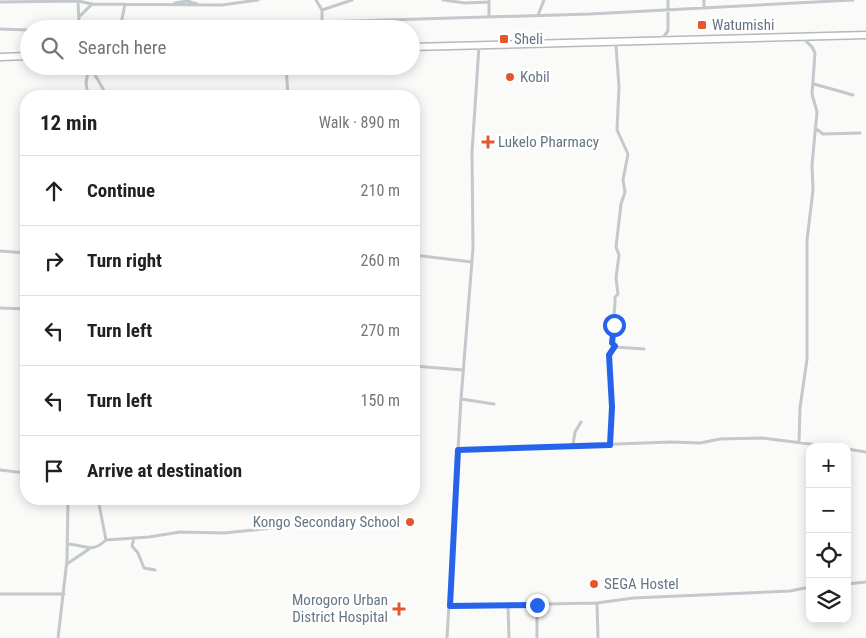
<!DOCTYPE html>
<meta charset="utf-8">
<style>
body{margin:0;font-family:"Roboto Condensed",sans-serif;background:#f6f6f6;color:#202124}
.controls{position:absolute;right:15px;bottom:15px;display:grid;overflow:hidden;border-radius:10px;box-shadow:0 2px 12px #0003}
.controls button{width:45px;height:45px;display:grid;place-items:center;padding:0;border:0;border-bottom:1px solid #e0e0e0;background:#fff;color:#202124;font:25px sans-serif}
.stop{position:absolute;width:15px;height:15px;margin:-11px;border:4px solid #2563eb;border-radius:50%;background:#fff}
.stop.end{background:#2563eb;border-color:#fff;box-shadow:0 1px 5px #0008}
.list{margin:0;padding:0;list-style:none}
h2{display:flex;justify-content:space-between;align-items:center;height:65px;margin:0;padding:0 20px;font-size:21px}
h2 small{font-size:16px;font-weight:400;color:#757577}
.list li{display:grid;grid-template-columns:32px 1fr auto;gap:15px;align-items:center;box-sizing:border-box;height:70px;padding:0 20px;border-top:1px solid #e0e0e0}
.list b{display:block;font-size:19px;white-space:nowrap}
.list em{font-size:16px;font-style:normal;color:#757577}
.icon{flex:none;width:28px;height:28px;fill:none;stroke:currentColor;stroke-width:2;stroke-linecap:round;stroke-linejoin:round}
.map{position:relative;flex:none;width:866px;height:638px;overflow:hidden}
.search{position:absolute;background:#fff;box-shadow:0 2px 12px #0003;left:20px;top:20px;width:400px;height:55px;display:flex;align-items:center;gap:12px;box-sizing:border-box;padding:0 18px;border-radius:28px;color:#757577;font-size:19px}
.panel{position:absolute;background:#fff;box-shadow:0 2px 12px #0003;left:20px;top:90px;width:400px;height:415px;border-radius:20px}
.map>svg:first-child{display:block}
.lines{fill:none;stroke-linecap:round;stroke-linejoin:round}
.highway-casing{stroke:#b4b9bd;stroke-width:9}
.street{stroke:#c3c8cc;stroke-width:3}
.highway{stroke:#fff;stroke-width:6}
.route{stroke:#2563eb;stroke-width:6}
.poi-dot{fill:#e4572e;stroke:#fff;stroke-width:2}
.labels{text-anchor:middle;stroke-width:5;stroke-linejoin:round;paint-order:stroke}
.poi-label{font-size:15px;fill:#657683;stroke:#fff;text-anchor:start}
</style>
<div class="map">
<svg width="866" height="638" viewBox="0 0 866 638">
<rect width="100%" height="100%" fill="#fafaf8"/>
<g class="lines">
<defs>
<path id="highway" d="M411,47l455,-12
M0,57l29,-1"/>
</defs>
<!-- highway casing -->
<use href="#highway" class="highway-casing"/>
<!-- street -->
<path class="street" d="M316,0l6,10v11
M443,0l22,3 24,-1
M489,0v15
M704,0v8
M78,1l1,20 2,3
M0,2l78,-1 14,3 130,1 36,-5
M175,3l12,-2 10,3
M322,10l30,-10
M538,15l6,-15
M80,16l11,-11
M0,29l29,1
M71,29l1,-3 248,-4 270,-8 263,-14
M120,29l5,-25
M661,40l7,-9v-31
M90,66l17,30
M286,66l2,30
M814,84l39,11
M88,96l-2,-13 3,-17
M815,128l8,6 37,-1
M0,251l26,2
M414,255l58,7
M0,308l26,1
M615,347c-6,-9 1,-38 0,-50l3,-3 -2,-16 3,-23 -3,-8 5,-43 4,-12 -2,-12 5,-26 -11,-24 2,-43 -3,-41
M414,366l49,4
M461,399l33,5
M799,442l1,-34 7,-49v-119l6,-50 -1,-25 5,-53 -5,-18 3,-41 -3,-6 -10,-10
M573,445l2,-13 6,-10
M609,445l3,-38 -3,-52 6,-8 29,2
M847,449l19,3
M458,450l213,-8 29,1 20,-4 42,-1 72,9
M0,470l26,3
M134,538l-2,8 6,7 6,15 11,2
M106,540l43,-3 31,-5 44,1 48,-5
M68,544c18,1 23,10 38,-4l-8,-41
M67,564l22,-15
M847,584l19,-2
M0,594h64
M597,603l1,35
M508,605l1,33
M450,606l147,-3 36,-5 157,-7 20,-4
M58,638l9,-78 1,-61
M447,638l14,-239 12,-151 -1,-96 7,-106
M537,638v-33"/>
<!-- highway -->
<use href="#highway" class="highway"/>
</g>
<g class="lines">
<!-- route -->
<path class="route" d="M537,605l-87,1 8,-156 152,-5 2,-38 -3,-52 6,-9 -3,-3 2,-18"/>
</g>
<!-- markers -->
<g class="poi-dot">
<rect x="697" y="20" width="10" height="10" rx="2.5"/>
<rect x="499" y="34" width="10" height="10" rx="2.5"/>
<circle cx="510" cy="77" r="5"/>
<path d="M485.5 134.5h5v5h5v5h-5v5h-5v-5h-5v-5h5z"/>
<circle cx="410" cy="522" r="5"/>
<circle cx="594" cy="584" r="5"/>
<path d="M396.5 601.5h5v5h5v5h-5v5h-5v-5h-5v-5h5z"/>
</g>
<g class="labels">
<!-- poi labels -->
<g class="poi-label">
<text x="712" y="30">Watumishi</text>
<text x="514" y="44">Sheli</text>
<text x="520" y="82">Kobil</text>
<text x="498" y="147">Lukelo Pharmacy</text>
<text x="400" y="527" text-anchor="end">Kongo Secondary School</text>
<text x="604" y="589">SEGA Hostel</text>
<text x="388" y="605" text-anchor="end">Morogoro Urban<tspan x="388" dy="17">District Hospital</tspan></text>
</g>
</g>
</svg>
<div class="controls">
<button>+</button>
<button>−</button>
<button><svg class="icon" aria-label="locate" viewBox="0 0 24 24"><circle cx="12" cy="12" r="6"/><path d="M12 2v4M12 18v4M2 12h4M18 12h4"/></svg></button>
<button><svg class="icon" aria-label="layers" viewBox="0 0 24 24"><path d="M12 4l9 5-9 5-9-5zM3 14l9 5 9-5"/></svg></button>
</div>
<div class="stop" style="left:614px;top:325px"></div>
<div class="stop end" style="left:537px;top:605px"></div>
<div class="search"><svg class="icon" aria-label="search" viewBox="0 0 24 24"><circle cx="10" cy="10" r="6"/><path d="M15 15l6 6"/></svg>Search here</div>
<section class="panel">
<h2>12 min<small>Walk · 890 m</small></h2>
<ul class="list">
<li><svg class="icon" aria-label="ahead" viewBox="0 0 24 24"><path d="M12 20V5M6 11l6-6 6 6"/></svg><div><b>Continue</b></div><em>210 m</em></li>
<li><svg class="icon" aria-label="right" viewBox="0 0 24 24"><path d="M7 20v-9h11M14 6l5 5-5 5"/></svg><div><b>Turn right</b></div><em>260 m</em></li>
<li><svg class="icon" aria-label="left" viewBox="0 0 24 24"><path d="M17 20v-9H6M10 6l-5 5 5 5"/></svg><div><b>Turn left</b></div><em>270 m</em></li>
<li><svg class="icon" aria-label="left" viewBox="0 0 24 24"><path d="M17 20v-9H6M10 6l-5 5 5 5"/></svg><div><b>Turn left</b></div><em>150 m</em></li>
<li><svg class="icon" aria-label="arrive" viewBox="0 0 24 24"><path d="M6 21V4h12l-3 4 3 4H6"/></svg><div><b>Arrive at destination</b></div></li>
</ul>
</section>
</div>
